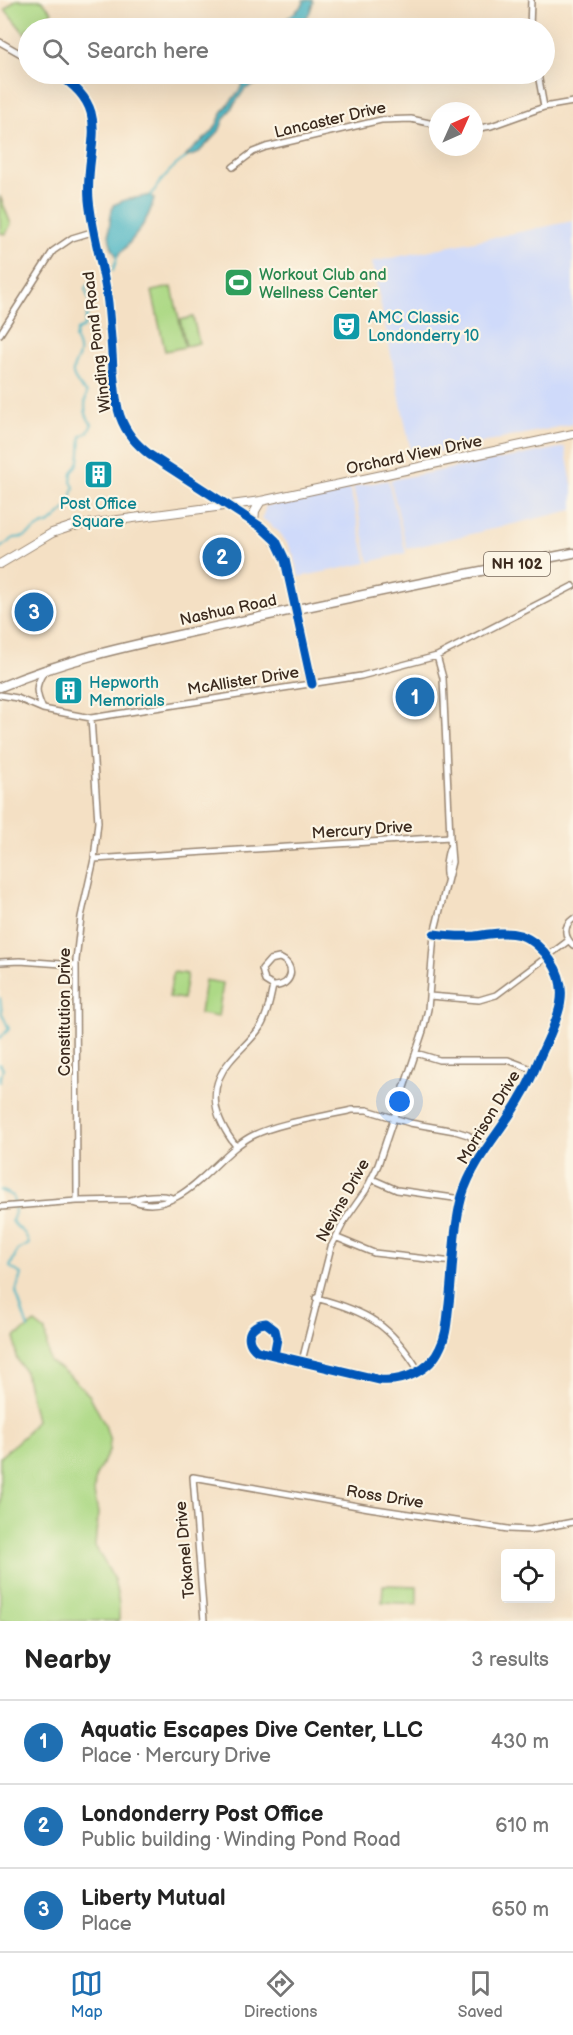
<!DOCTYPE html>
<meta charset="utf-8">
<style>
body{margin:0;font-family:"Balsamiq Sans",sans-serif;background:#f2f2f2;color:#222}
.controls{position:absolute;right:18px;bottom:18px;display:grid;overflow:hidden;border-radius:6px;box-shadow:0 6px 24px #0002}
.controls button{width:54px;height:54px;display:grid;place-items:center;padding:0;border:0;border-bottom:2px solid #e0e0e0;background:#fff;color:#222;font:30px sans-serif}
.compass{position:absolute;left:429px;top:102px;width:54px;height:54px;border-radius:50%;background:#fff;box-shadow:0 6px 24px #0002;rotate:45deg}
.you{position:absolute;left:400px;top:1102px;width:21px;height:21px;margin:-15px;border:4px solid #fff;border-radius:50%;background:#1a73e8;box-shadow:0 0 0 9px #1a73e833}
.badge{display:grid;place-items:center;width:39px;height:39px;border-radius:50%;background:#1f6fb2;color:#fff;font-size:20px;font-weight:700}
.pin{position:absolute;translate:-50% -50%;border:3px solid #fff;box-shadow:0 2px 6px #0006}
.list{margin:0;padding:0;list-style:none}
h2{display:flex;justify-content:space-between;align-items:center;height:78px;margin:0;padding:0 24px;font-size:26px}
h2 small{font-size:20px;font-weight:400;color:#767676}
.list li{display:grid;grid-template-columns:39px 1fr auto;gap:18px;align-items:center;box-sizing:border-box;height:84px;padding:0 24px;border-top:2px solid #e0e0e0}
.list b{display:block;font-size:22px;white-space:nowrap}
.list p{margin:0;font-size:20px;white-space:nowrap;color:#767676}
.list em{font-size:20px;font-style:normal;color:#767676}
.icon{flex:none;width:33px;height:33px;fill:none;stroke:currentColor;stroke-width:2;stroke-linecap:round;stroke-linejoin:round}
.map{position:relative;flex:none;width:573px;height:1621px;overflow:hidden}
.search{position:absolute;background:#fff;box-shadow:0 6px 24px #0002;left:18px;right:18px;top:18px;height:66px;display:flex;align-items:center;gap:15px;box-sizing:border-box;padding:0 21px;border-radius:33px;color:#767676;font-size:22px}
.sheet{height:330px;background:#fff}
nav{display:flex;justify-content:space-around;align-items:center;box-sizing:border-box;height:84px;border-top:2px solid #e0e0e0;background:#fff;font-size:16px;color:#767676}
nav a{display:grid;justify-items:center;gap:3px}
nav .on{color:#1f6fb2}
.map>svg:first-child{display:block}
.built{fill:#cfdafa}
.green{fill:#add986;stroke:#748252;stroke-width:1.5}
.water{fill:#47b4c3;stroke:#416f70;stroke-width:1.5}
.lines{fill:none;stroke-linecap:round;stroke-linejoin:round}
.stream{stroke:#47b4c3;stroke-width:2}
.street-casing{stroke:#988571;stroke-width:8}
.secondary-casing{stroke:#988571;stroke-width:10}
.primary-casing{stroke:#988571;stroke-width:11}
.street{stroke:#fff;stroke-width:5}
.secondary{stroke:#fff;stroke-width:8}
.primary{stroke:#fff;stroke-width:8}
.cycleway-casing{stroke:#fcf5e5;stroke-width:13}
.cycleway{stroke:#0057b8;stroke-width:9}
.labels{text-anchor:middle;stroke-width:4.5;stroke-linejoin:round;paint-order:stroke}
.shield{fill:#fcf5e5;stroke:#75675a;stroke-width:1.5}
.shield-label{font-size:15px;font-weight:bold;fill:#3b2a1e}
.street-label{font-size:16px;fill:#3b2a1e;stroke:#fcf5e5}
.leisure-label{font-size:16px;fill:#27864d;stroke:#fcf5e5;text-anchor:start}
.culture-label{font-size:16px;fill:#0d838f;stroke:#fcf5e5;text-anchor:start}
</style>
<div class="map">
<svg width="573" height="1621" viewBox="0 0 573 1621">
<rect width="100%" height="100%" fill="#fcf5e5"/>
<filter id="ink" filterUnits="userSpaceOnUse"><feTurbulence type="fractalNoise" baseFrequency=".0167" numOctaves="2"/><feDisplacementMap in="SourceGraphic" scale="12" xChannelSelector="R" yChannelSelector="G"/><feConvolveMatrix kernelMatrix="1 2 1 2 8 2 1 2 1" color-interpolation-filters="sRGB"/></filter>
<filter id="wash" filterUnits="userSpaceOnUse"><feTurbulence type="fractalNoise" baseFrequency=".008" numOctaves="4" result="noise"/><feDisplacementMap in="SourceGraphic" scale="24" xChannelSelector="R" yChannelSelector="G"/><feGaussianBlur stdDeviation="1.35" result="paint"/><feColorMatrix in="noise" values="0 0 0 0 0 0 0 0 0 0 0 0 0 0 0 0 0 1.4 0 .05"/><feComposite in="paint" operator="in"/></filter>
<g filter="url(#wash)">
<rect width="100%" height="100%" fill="#f4e0c4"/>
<!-- built -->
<path class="built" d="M573,221v203l-161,33 -40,-195z
M565,447l8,42v21l-166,39 -17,-69z
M388,480l18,73 -37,9 -16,-75z
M350,488l17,75 -68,14 -4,-18 -6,-13 -10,-14 -17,-14 4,-12z"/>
<!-- green -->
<path class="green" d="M16,0h26l10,12 -21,16h-3l-3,6 -20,-25z
M0,196l11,28 -5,10 -6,-1z
M172,287l13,60 -20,4 -13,-60z
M193,317l6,26 -13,3 -6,-26z
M173,972l14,2 -4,25 -14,-2z
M205,980l18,3 -5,34 -18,-3z
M35,1323l10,8 4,30 20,14 21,21 15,29 5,16 -1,10 -14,27 -1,15 4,20 -3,33 19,33 5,25v17h-119v-164l27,-24 9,-13 -11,-48 -9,-15 -1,-20z
M383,1585l34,1v18l-35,-2z"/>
<!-- water -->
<path class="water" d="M303,0h9l1,2 -3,10 -10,16h-19c5,-13 15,-14 23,-25z
M244,74h23l-6,8 -16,7 -21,30 -5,12 -21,22 -13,5c7,-12 18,-16 27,-26 6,-7 7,-15 12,-22 9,-14 19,-17 20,-36z
M151,195l3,4c-6,24 -21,40 -37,58 -12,-18 -8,-32 -4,-52l12,-5z"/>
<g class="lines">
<!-- stream -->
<path class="stream" d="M150,197c8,-14 22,-31 36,-39
M113,271l5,-17
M0,548l14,-10 10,-1 17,-11 9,-3 19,-17 5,-19 -3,-5 1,-10c11,-11 7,-21 9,-36l7,-4 4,-8c-8,-8 -8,-20 -5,-31 -33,-30 4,-27 -12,-54l2,-9 7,-3 6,-25 -5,-13 8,-11
M0,998l2,16 7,15 -9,9
M0,1064l3,5 -3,12
M0,1190l13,6 2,16 -3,9c6,10 14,8 17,23l-12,7 -7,16 11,7 -5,18 12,36"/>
</g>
</g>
<g filter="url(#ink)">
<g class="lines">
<defs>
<path id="street" d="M530,28l1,-28
M0,42l28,16
M57,74c17,10 31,24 36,44 5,22 -6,50 -5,73 1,27 11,54 16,81 4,28 6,57 8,86 2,24 1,50 14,72 17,30 71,56 102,75
M538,74l6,33
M474,129l17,-3 53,-19 29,-5
M233,167l20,-15 13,-5 115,-27 30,-1 27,6
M0,334l53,-83 19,-13 23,-7
M296,609l16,75
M0,695l17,3 26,11 48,9 270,-42 76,-20 136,-70
M43,709c-7,-15 -9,-23 1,-37
M94,859l356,-22 -7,-159 -6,-22
M447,878c-3,-7 0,-25 3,-31
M573,919c-10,7 -9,18 0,26
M0,962l20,-1 56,4
M429,996l50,4 17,-5 72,-54
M416,1053l23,7h69l26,10
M236,1146c-21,-27 -31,-56 -6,-85 10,-12 22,-21 31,-35 7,-12 9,-26 12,-40 20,1 24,-22 6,-28l-9,2 -8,9 3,12 8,5
M372,1179l25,11 64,9
M131,1200c52,21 84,-47 123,-65 27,-13 69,-18 98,-25h15l43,13 45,8 13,4 18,13
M77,1201l-1,-241 5,-43 13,-58 4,-37 -7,-104
M0,1207l77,-6 54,-1c11,-4 30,-6 41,-2
M335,1237l39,16 79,9
M316,1298c51,13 75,27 103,73
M274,1355l3,-16 -2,-9 -9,-7c-17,1 -23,17 -9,28l123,29c23,2 50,-9 60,-32 7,-13 7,-29 9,-44 4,-34 4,-75 13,-108 12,-39 41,-66 60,-101 9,-14 14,-30 21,-45 14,-30 29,-59 8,-89 -7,-11 -19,-22 -31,-26 -15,-4 -30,-1 -45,1 -14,1 -27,0 -41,-2
M302,1361l29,-114 14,-27 21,-30 12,-25 45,-134 5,-22 6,-75 18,-72 -2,-25
M204,1621l-11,-144 176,31 139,21 23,1 42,-8"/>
<path id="secondary" d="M229,506c56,36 53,40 67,103
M254,522l1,-11 6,-10
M0,564l52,-31 21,-7 188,-25 312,-67"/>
<path id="primary" d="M0,687c75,-32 154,-46 233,-64 113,-25 226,-48 340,-70"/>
</defs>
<!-- street casing -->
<use href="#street" class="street-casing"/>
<!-- secondary casing -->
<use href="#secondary" class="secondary-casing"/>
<!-- primary casing -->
<use href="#primary" class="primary-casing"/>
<!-- street -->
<use href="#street" class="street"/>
<!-- secondary -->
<use href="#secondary" class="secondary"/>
<!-- primary -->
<use href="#primary" class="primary"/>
<defs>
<path id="cycleway" d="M57,74c59,36 27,72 32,126 3,33 15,68 19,103 2,22 4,45 5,68 2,15 2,31 7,45 6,17 16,28 30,39l111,72 15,14 9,19 27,124
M274,1355l3,-16 -2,-9 -9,-7c-17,1 -23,17 -9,28l123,29c23,2 50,-9 60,-32 7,-13 7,-29 9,-44 4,-34 4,-75 13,-108 12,-39 41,-66 60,-101 9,-14 14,-30 21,-45 14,-30 29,-59 8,-89 -7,-11 -19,-22 -31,-26 -15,-4 -30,-1 -45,1 -14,1 -27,0 -41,-2"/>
</defs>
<!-- cycleway casing -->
<use href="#cycleway" class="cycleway-casing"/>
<!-- cycleway -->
<use href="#cycleway" class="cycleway"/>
</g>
</g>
<!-- icons -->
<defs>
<symbol id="stadium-square" viewBox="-11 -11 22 22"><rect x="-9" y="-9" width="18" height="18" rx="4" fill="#2e9e5b" stroke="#fcf5e5"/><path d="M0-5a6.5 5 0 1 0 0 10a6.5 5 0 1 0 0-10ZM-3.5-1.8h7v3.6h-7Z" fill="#fff"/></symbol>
<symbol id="theatre-square" viewBox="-11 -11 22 22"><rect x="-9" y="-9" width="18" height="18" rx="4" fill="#0f9aa8" stroke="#fcf5e5"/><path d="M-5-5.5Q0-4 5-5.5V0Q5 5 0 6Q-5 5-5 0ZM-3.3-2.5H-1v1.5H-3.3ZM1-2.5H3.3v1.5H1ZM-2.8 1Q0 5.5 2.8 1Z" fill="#fff"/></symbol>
<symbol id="building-square" viewBox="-11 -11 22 22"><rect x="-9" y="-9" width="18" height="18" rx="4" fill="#0f9aa8" stroke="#fcf5e5"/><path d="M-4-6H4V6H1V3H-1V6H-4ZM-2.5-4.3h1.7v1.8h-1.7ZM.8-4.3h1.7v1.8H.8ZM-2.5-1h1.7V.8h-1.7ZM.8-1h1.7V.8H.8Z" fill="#fff"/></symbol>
</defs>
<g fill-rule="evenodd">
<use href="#stadium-square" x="222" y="266" width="33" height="33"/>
<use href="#theatre-square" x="330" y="310" width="33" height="33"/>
<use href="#building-square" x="82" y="458" width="33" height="33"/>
<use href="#building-square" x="52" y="674" width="33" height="33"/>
</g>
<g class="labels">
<!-- shield labels -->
<rect class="shield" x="484" y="552" width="66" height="24" rx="4.5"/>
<g class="shield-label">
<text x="517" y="569">NH 102</text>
</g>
<!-- street labels -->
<g class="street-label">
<text transform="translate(330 119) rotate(-13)" y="6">Lancaster Drive</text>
<text transform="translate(96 342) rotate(-97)" y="6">Winding Pond Road</text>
<text transform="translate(414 454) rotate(-12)" y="6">Orchard View Drive</text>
<text transform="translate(228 609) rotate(-12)" y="6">Nashua Road</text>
<text transform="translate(243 680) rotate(-9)" y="6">McAllister Drive</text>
<text transform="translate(362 829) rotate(-4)" y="6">Mercury Drive</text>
<text transform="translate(64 1012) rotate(-90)" y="6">Constitution Drive</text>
<text transform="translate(488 1117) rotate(-59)" y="6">Morrison Drive</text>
<text transform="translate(342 1200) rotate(-61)" y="6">Nevins Drive</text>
<text transform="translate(385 1496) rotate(9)" y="6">Ross Drive</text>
<text transform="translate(184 1550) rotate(-95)" y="6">Tokanel Drive</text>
</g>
<!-- leisure labels -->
<g class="leisure-label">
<text x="259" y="280">Workout Club and<tspan x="259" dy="18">Wellness Center</tspan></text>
</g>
<!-- culture labels -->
<g class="culture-label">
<text x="368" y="323">AMC Classic<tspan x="368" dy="18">Londonderry 10</tspan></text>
<text x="98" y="509" text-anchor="middle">Post Office<tspan x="98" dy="18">Square</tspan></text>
<text x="89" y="688">Hepworth<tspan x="89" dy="18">Memorials</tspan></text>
</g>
</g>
</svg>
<div class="controls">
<button><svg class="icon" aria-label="locate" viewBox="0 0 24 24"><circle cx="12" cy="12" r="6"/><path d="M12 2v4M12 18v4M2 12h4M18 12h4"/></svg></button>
</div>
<svg class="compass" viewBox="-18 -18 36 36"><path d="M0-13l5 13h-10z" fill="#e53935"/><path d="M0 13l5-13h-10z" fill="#767676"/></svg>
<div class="you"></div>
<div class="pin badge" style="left:415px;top:697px">1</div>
<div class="pin badge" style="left:222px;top:557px">2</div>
<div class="pin badge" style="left:34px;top:612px">3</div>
<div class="search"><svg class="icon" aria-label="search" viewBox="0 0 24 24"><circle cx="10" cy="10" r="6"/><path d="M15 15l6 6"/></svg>Search here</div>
</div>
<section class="sheet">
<h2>Nearby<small>3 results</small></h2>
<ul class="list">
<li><span class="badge">1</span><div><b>Aquatic Escapes Dive Center, LLC</b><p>Place · Mercury Drive</p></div><em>430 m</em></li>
<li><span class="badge">2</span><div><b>Londonderry Post Office</b><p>Public building · Winding Pond Road</p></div><em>610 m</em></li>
<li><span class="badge">3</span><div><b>Liberty Mutual</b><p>Place</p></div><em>650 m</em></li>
</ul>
</section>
<nav>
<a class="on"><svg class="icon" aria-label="map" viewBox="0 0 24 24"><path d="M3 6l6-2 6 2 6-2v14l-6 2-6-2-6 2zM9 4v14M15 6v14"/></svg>Map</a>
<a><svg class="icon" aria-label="directions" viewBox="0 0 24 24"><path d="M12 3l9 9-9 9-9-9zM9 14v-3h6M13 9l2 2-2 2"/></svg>Directions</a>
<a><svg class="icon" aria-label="saved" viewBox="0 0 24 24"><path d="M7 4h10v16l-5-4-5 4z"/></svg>Saved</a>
</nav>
